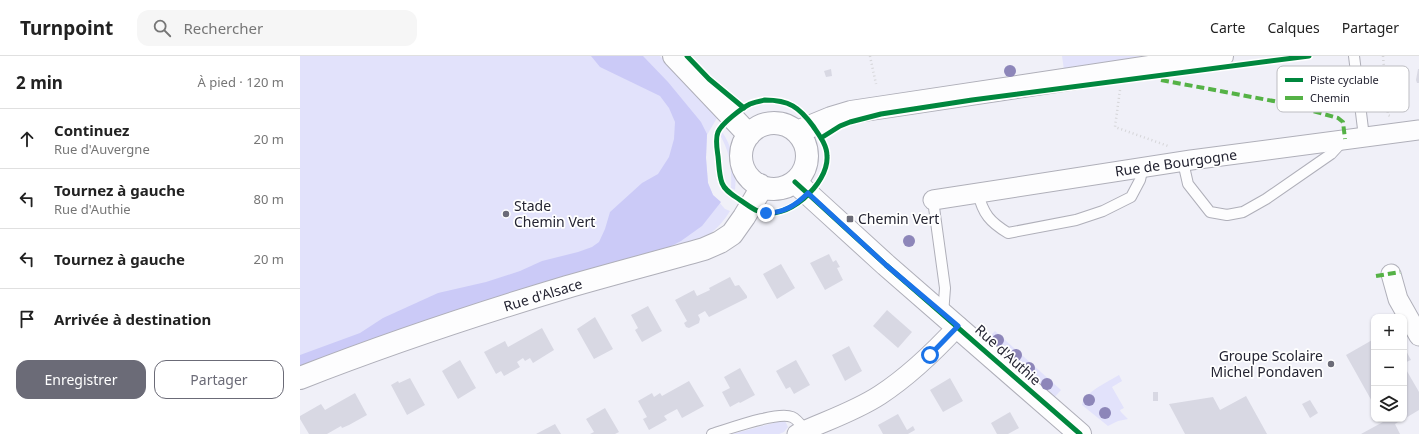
<!DOCTYPE html>
<html lang="fr">
<meta charset="utf-8">
<style>
body{margin:0;font-family:"Noto Sans",sans-serif;background:#f6f6f6;color:#222}
.controls{position:absolute;right:12px;bottom:12px;display:grid;overflow:hidden;border-radius:8px;box-shadow:0 1px 3px #0004}
.controls button{width:36px;height:36px;display:grid;place-items:center;padding:0;border:0;border-bottom:1px solid #e0e0e0;background:#fff;color:#222;font:20px sans-serif}
.stop{position:absolute;width:12px;height:12px;margin:-9px;border:3px solid #1a73e8;border-radius:50%;background:#fff}
.stop.end{background:#1a73e8;border-color:#fff;box-shadow:0 1px 4px #0008}
.list{margin:0;padding:0;list-style:none}
h2{display:flex;justify-content:space-between;align-items:center;height:52px;margin:0;padding:0 16px;font-size:17px}
h2 small{font-size:13px;font-weight:400;color:#767676}
.list li{display:grid;grid-template-columns:26px 1fr auto;gap:12px;align-items:center;box-sizing:border-box;height:60px;padding:0 16px;border-top:1px solid #e0e0e0}
.list b{display:block;font-size:15px;white-space:nowrap}
.list p{margin:0;font-size:13px;white-space:nowrap;color:#767676}
.list em{font-size:13px;font-style:normal;color:#767676}
.actions{display:flex;gap:8px;padding:12px 16px}
.actions a{flex:1;padding:9px 0;border:1px solid #6b6b77;border-radius:12px;text-align:center;font-size:14px;color:#6b6b77}
.actions .main{background:#6b6b77;color:#fff}
.icon{flex:none;width:22px;height:22px;fill:none;stroke:currentColor;stroke-width:2;stroke-linecap:round;stroke-linejoin:round}
.map{position:relative;flex:none;width:1119px;height:378px;overflow:hidden}
header{display:flex;align-items:center;gap:24px;box-sizing:border-box;height:56px;padding:0 20px;background:#fff;border-bottom:1px solid #e0e0e0}
header strong{font-size:19px}
nav{display:flex;gap:22px;margin-inline-start:auto;font-size:14px}
.search{width:280px;height:36px;background:#f6f6f6;display:flex;align-items:center;gap:10px;box-sizing:border-box;padding:0 14px;border-radius:12px;color:#767676;font-size:15px}
main{display:flex}
aside{flex:1;background:#fff}
.map>svg:first-child{display:block}
.green{fill:#e2e2fb}
.forest{fill:#cbcaf7}
.building{fill:#d8d8e3}
.lines{fill:none;stroke-linecap:round;stroke-linejoin:round}
.lane-casing{stroke:#afafb9;stroke-width:12}
.street-casing{stroke:#afafb9;stroke-width:21}
.secondary-casing{stroke:#afafb9;stroke-width:24}
.path{stroke:#d5d5d8;stroke-width:2.5;stroke-dasharray:1 3;stroke-linecap:butt}
.lane{stroke:#fdfdfe;stroke-width:10}
.street{stroke:#fdfdfe;stroke-width:19}
.secondary{stroke:#fdfdfe;stroke-width:22}
.quiet{stroke:#55b246;stroke-width:4;stroke-dasharray:8 4;stroke-linecap:butt}
.cycleway-casing{stroke:#fff;stroke-width:8}
.cycleway{stroke:#00873e;stroke-width:5}
.tree{fill:#8d86b9}
.route{stroke:#1a73e8;stroke-width:5}
.poi-dot{fill:#6b6b77;stroke:#fff;stroke-width:1.5}
.labels{text-anchor:middle;stroke-width:3.5;stroke-linejoin:round;paint-order:stroke}
.street-label{font-size:14px;fill:#242432;stroke:#fff}
.poi-label{font-size:14px;fill:#242432;stroke:#fff;text-anchor:start}
.key{fill:#fff;stroke:#bdbdc2;stroke-width:1}
.key-label{font-size:11px;fill:#242432}
</style>
<header>
<strong>Turnpoint</strong>
<div class="search"><svg class="icon" aria-label="search" viewBox="0 0 24 24"><circle cx="10" cy="10" r="6"/><path d="M15 15l6 6"/></svg>Rechercher</div>
<nav><a>Carte</a><a>Calques</a><a>Partager</a></nav>
</header>
<main>
<aside>
<h2>2 min<small>À pied · 120 m</small></h2>
<ul class="list">
<li><svg class="icon" aria-label="ahead" viewBox="0 0 24 24"><path d="M12 20V5M6 11l6-6 6 6"/></svg><div><b>Continuez</b><p>Rue d'Auvergne</p></div><em>20 m</em></li>
<li><svg class="icon" aria-label="left" viewBox="0 0 24 24"><path d="M17 20v-9H6M10 6l-5 5 5 5"/></svg><div><b>Tournez à gauche</b><p>Rue d'Authie</p></div><em>80 m</em></li>
<li><svg class="icon" aria-label="left" viewBox="0 0 24 24"><path d="M17 20v-9H6M10 6l-5 5 5 5"/></svg><div><b>Tournez à gauche</b></div><em>20 m</em></li>
<li><svg class="icon" aria-label="arrive" viewBox="0 0 24 24"><path d="M6 21V4h12l-3 4 3 4H6"/></svg><div><b>Arrivée à destination</b></div></li>
</ul>
<div class="actions"><a class="main">Enregistrer</a><a>Partager</a></div>
</aside>
<div class="map">
<svg width="1119" height="378" viewBox="0 0 1119 378">
<rect width="100%" height="100%" fill="#f0f0f8"/>
<!-- green -->
<path class="green" d="M0,0h360l57,62 -10,17 -1,23 2,25 5,12 12,14 5,2c-7,12 -16,20 -26,28l-404,130z
M762,0h80l-2,3 -76,11z
M422,76c12,17 15,38 13,58l-4,-2c1,-19 -1,-36 -11,-53z
M695,275l66,59 -8,9 -66,-60z
M819,319l3,6 -10,6 12,21 -4,2 1,2 7,7 -10,2 -10,5 -26,-21c2,-13 26,-23 37,-30z
M481,365h4l3,6 -4,5 -5,2h-47z"/>
<!-- forest -->
<path class="forest" d="M291,0h52l25,26 33,40 6,12 -1,24 2,25 5,12 8,7 -19,24 -21,15 -23,12 -358,116v-14l60,-22 23,-15 55,-25 48,-11 34,-11 22,-10 36,-9 14,-5 7,-5 6,-13 5,-17 32,-29 16,-9 11,-17 5,-18 1,-17 -6,-14 -9,-12 -60,-29z"/>
<!-- building -->
<path class="building" d="M531,13l1,7 -6,1 -2,-6z
M1118,13h1v14h-2l-1,-3z
M529,198l4,8 3,-2 4,7 -3,1 6,12 -18,10 -15,-27z
M481,208l14,24 -18,11 -14,-25z
M430,221l5,9 4,-1 8,11v2l-38,19 -4,-6 -7,4 2,4 -1,4 -10,5 -3,-1 -2,-4 3,-2 -12,-21 19,-10 3,6 13,-6 -1,-2z
M348,250l14,25 -20,11 -7,-12 3,-2 -7,-13z
M587,254l25,22 -14,16 -25,-22z
M295,261l18,32 -19,10 -17,-30z
M242,272l12,22 -21,13 -3,-5 -5,3 -2,-3 -6,4 3,5 -16,9 -3,-5 -5,3 -12,-22 21,-11 3,6z
M1074,283v66l-28,-50z
M549,290l13,25 -17,10 -13,-26z
M1104,291l7,13 -7,3z
M160,304l16,28 -18,11 -16,-28z
M496,304l14,25 -16,9 -4,-7 -4,2 -10,-18z
M1104,310l15,26v18l-15,9z
M440,312l15,27 -15,8 -1,-1 -9,5 -8,-15 8,-4 -6,-11z
M110,322l15,27 -18,10 -16,-30 7,-4 1,2z
M650,322l13,23 -20,11 -13,-22z
M389,325l15,25 -22,12 -5,-9 -13,7 3,4 -18,10 -6,-11 4,-2 -9,-16 14,-8 2,4 6,-4 2,3z
M853,336h5v9h-5z
M55,337l12,22 -18,10 -7,3 -1,-2 -14,8h-18l-9,-15v-3l21,-12 4,6z
M946,340l21,38h-82l-16,-30 44,-7 7,13z
M1010,344l8,13 -8,5 -8,-14z
M305,352l14,24 -4,2h-25l4,-2 -8,-13z
M710,356l9,16 -11,6h-11l-6,-11z
M598,358l9,16 6,-4 2,4 -7,4h-25l-5,-9z
M1082,363h21l-8,5 5,10h-39l22,-12z
M255,368l6,10h-25z"/>
<g class="lines">
<defs>
<path id="lane" d="M1054,0l10,81
M883,106l5,22 22,28 17,3 16,-3 23,-13 65,-45 12,-13
M678,137c5,21 12,29 30,40l68,-13 27,-9 28,-14 9,-17 3,-13
M633,144l12,88 -2,26
M412,378c17,-5 65,-23 80,-17 5,2 10,9 13,13"/>
<path id="street" d="M633,144l258,-40 228,-30
M1091,218l7,25 21,37
M497,378c28,-13 57,-22 83,-39 29,-19 54,-43 78,-69"/>
<path id="secondary" d="M374,0l75,79
M441 100a33 33 0 1 1 66 0a33 33 0 1 1-66 0Z
M497,76l34,-14 20,-6 371,-56
M495,126l91,83 194,169
M0,322c87,-34 177,-64 267,-91 45,-13 91,-25 137,-38l16,-7 12,-8 12,-17 15,-25 1,-7"/>
</defs>
<!-- lane casing -->
<use href="#lane" class="lane-casing"/>
<!-- street casing -->
<use href="#street" class="street-casing"/>
<!-- secondary casing -->
<use href="#secondary" class="secondary-casing"/>
<!-- path -->
<path class="path" d="M570,0l6,28
M1083,0l5,59 2,1
M820,34l-5,37 53,19"/>
<!-- lane -->
<use href="#lane" class="lane"/>
<!-- street -->
<use href="#street" class="street"/>
<!-- secondary -->
<use href="#secondary" class="secondary"/>
<!-- quiet -->
<path class="quiet" d="M861,24l123,23 54,15 5,4 2,17
M1076,220l24,-4"/>
<defs>
<path id="cycleway" d="M387,0l22,23 35,29
M465,44c24,0 34,7 48,26 6,9 14,19 14,30 2,28 -41,67 -69,55 -6,-2 -13,-8 -18,-11 -7,-5 -15,-9 -18,-17 -3,-8 -3,-18 -4,-27 -1,-7 -3,-17 0,-24 4,-9 24,-24 32,-28 5,-2 10,-3 15,-4z
M521,82l19,-12 10,-4 31,-8 91,-14 337,-44
M495,126l91,83 194,169"/>
</defs>
<!-- cycleway casing -->
<use href="#cycleway" class="cycleway-casing"/>
<!-- cycleway -->
<use href="#cycleway" class="cycleway"/>
</g>
<!-- trees -->
<g class="tree">
<circle cx="710" cy="15" r="6"/>
<circle cx="609" cy="185" r="6"/>
<circle cx="698" cy="284" r="6"/>
<circle cx="716" cy="299" r="6"/>
<circle cx="729" cy="312" r="6"/>
<circle cx="747" cy="328" r="6"/>
<circle cx="789" cy="344" r="6"/>
<circle cx="805" cy="357" r="6"/>
</g>
<g class="lines">
<!-- route -->
<path class="route" d="M466,157c18,0 30,-8 42,-20l78,72 72,61 -28,29"/>
</g>
<!-- markers -->
<g class="poi-dot">
<circle cx="206" cy="158" r="4"/>
<rect x="546" y="159" width="8" height="8" rx="2"/>
<circle cx="1031" cy="308" r="4"/>
</g>
<g class="labels">
<!-- street labels -->
<g class="street-label">
<text transform="translate(876 107) rotate(-8)" y="5">Rue de Bourgogne</text>
<text transform="translate(243 239) rotate(-17)" y="5">Rue d'Alsace</text>
<text transform="translate(708 299) rotate(42)" y="5">Rue d'Authie</text>
</g>
<!-- poi labels -->
<g class="poi-label">
<text x="214" y="155">Stade<tspan x="214" dy="16">Chemin Vert</tspan></text>
<text x="558" y="168">Chemin Vert</text>
<text x="1023" y="305" text-anchor="end">Groupe Scolaire<tspan x="1023" dy="16">Michel Pondaven</tspan></text>
</g>
</g>
<!-- legend -->
<rect x="977" y="10" width="132" height="46" rx="6" class="key"/>
<rect x="985" y="22" width="18" height="4" fill="#00873e"/>
<rect x="985" y="40" width="18" height="4" fill="#55b246"/>
<g class="key-label">
<text x="1010" y="28">Piste cyclable</text>
<text x="1010" y="46">Chemin</text>
</g>
</svg>
<div class="controls">
<button>+</button>
<button>−</button>
<button><svg class="icon" aria-label="layers" viewBox="0 0 24 24"><path d="M12 4l9 5-9 5-9-5zM3 14l9 5 9-5"/></svg></button>
</div>
<div class="stop" style="left:630px;top:299px"></div>
<div class="stop end" style="left:466px;top:157px"></div>
</div>
</main>
